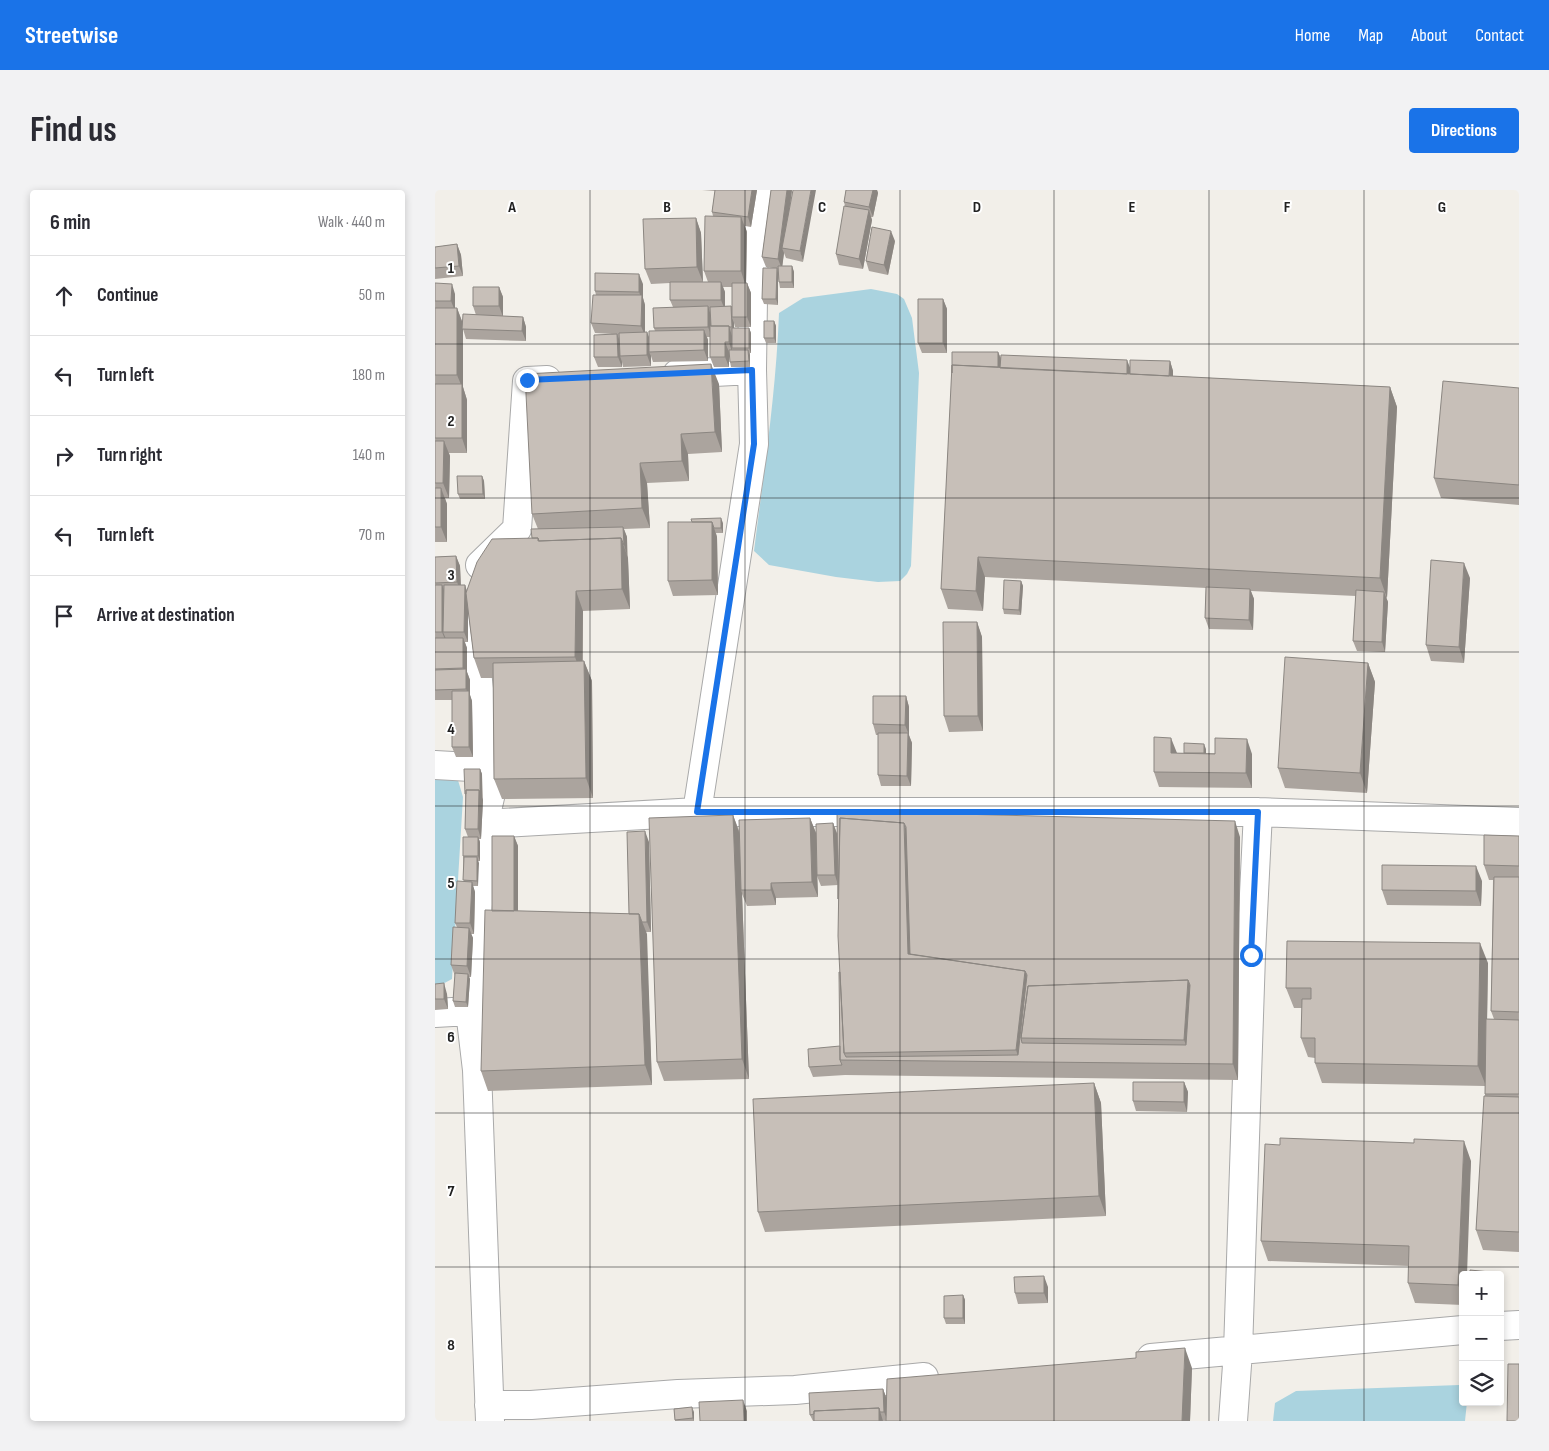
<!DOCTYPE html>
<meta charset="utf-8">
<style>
body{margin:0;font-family:"Sofia Sans Condensed",sans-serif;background:#f2f2f3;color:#2b2b33}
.controls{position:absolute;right:15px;bottom:15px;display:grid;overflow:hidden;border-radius:5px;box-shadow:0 2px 8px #0003}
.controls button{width:45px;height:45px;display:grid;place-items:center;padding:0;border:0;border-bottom:1px solid #e1e1e2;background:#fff;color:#2b2b33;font:25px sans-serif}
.stop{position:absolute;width:15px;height:15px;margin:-11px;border:4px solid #1a73e8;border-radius:50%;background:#fff}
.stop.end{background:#1a73e8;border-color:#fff;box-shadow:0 1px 5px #0008}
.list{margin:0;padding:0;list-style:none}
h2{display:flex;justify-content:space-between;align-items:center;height:65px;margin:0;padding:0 20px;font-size:21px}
h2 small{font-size:16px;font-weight:400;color:#7c7c81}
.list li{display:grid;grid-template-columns:32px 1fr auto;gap:15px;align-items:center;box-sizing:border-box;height:80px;padding:0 20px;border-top:1px solid #e1e1e2}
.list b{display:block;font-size:19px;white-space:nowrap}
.list em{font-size:16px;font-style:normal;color:#7c7c81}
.icon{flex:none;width:28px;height:28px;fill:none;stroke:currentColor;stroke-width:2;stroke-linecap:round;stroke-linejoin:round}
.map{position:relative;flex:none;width:1084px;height:1231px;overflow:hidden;border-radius:5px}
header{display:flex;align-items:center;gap:30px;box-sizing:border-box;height:70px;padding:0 25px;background:#1a73e8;color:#fff}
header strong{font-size:24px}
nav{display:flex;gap:28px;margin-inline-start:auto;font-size:18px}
.intro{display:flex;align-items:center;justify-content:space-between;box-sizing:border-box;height:120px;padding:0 30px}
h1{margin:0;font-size:35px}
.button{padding:12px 22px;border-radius:5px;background:#1a73e8;color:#fff;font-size:18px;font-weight:700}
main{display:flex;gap:30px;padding:0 30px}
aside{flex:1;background:#fff;border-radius:5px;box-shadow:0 2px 8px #0003}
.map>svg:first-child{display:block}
.water{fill:#aad3df}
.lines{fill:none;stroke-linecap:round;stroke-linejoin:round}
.minor-casing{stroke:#a9a9a9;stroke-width:30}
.minor{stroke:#fff;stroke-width:28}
.wall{fill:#aba49e;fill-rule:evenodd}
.shaded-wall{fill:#8b8681}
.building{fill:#c7bfb8;stroke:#8b8681;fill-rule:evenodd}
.route{stroke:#1a73e8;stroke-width:6}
.grid{fill:none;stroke:#222;stroke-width:1;stroke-opacity:0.55}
.grid-label{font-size:16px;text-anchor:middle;font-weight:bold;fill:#222;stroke:#fff;stroke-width:4;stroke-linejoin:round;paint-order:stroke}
</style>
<header>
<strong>Streetwise</strong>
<nav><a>Home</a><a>Map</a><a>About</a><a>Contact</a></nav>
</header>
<div class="intro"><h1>Find us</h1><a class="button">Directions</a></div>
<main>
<aside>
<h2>6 min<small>Walk · 440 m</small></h2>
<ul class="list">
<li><svg class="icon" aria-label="ahead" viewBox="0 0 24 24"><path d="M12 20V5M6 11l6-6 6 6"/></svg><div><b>Continue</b></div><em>50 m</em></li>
<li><svg class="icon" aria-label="left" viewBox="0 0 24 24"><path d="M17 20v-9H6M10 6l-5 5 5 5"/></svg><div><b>Turn left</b></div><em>180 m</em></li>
<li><svg class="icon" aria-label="right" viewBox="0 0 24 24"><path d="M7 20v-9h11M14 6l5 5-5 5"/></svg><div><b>Turn right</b></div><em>140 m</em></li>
<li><svg class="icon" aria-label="left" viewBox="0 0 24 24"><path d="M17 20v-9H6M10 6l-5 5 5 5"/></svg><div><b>Turn left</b></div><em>70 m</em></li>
<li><svg class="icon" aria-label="arrive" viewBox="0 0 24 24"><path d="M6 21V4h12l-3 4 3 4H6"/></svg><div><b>Arrive at destination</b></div></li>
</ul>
</aside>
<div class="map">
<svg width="1084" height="1231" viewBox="0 0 1084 1231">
<rect width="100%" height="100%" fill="#f2efe9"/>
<!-- water -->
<path class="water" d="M436,99l26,5 7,5 8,19 7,55 -8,193 -4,8 -7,7 -22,1 -42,-5 -67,-12 -15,-14c10,-80 22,-158 25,-238l24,-15z
M0,583l22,4 6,20 -11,182 -15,8h-2z
M1024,1195l4,3v14h4l-2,19h-192l2,-18 21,-12z"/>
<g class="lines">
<defs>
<path id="minor" d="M242,184l75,-4 2,-144 14,-36
M45,375l37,-36 10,-148 20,-1
M37,438l19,165 -7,31
M0,575l53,3
M262,622l57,-368 -2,-74
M35,821l7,59 13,351
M0,823l35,-2 14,-187 213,-12h561l261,10
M1065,1136l19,-1
M716,1168l312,-28
M54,1215h42l147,-11 117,-4 129,-13
M798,1231l5,-70 13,-396 7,-143"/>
</defs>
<!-- minor casing -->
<use href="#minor" class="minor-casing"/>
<!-- minor -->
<use href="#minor" class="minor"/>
</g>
<!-- wall -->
<path class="wall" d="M267,0h55l-6,37 -6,-1 2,6 -1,51h1l4,10v34h-16l-1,-4v5h15l2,5v20h-1v14h-19l-1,-5 -1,-10v15h-15l-4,-10v-20h-3l1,3v21l-55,1 -2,-6v10l-28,1 -1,-5v5h-24l-4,-10 18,-23 -17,-1 -4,-10 5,-28 -1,-4 48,-7v14l2,7v27h2l2,7 6,-8 -1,-3 19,-21 -3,-7v-17l-19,1 -6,-15 51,-51 5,15 2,49h5l-4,-11 9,-55 -1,-4 3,-21zM288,97h9v19h-7v-14z
M336,0h21l-2,17 13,55 -17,-4 -2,-5 -2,13h10l2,6v16h-14l-1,-6 -1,-4v27l-14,-1 -2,-5 11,-31 -7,-1 -4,-10z
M411,0h31l1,3 -5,24h-2l1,3 -9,49 -24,-4 -3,-11 9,-48 -1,-4z
M460,51l-7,34 -19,-4 -3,-10z
M22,54l4,11 2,21 -28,3v-32z
M0,93l20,11v14h2l6,16 13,-9 -3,-9 26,-19 4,10v19l20,1 3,10v14l-60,-2 -3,-10v58l4,13v53h-18l1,3 -1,42h-4l2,6v38h-12z
M508,109l4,10v44h-25l-4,-10z
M339,131l2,5v17h-10l-2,-5z
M563,162l3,6 129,9 40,-6 3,10v5l217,11 7,20 -10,191 -1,-1 2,5 -3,50 -28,-1 -4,-10 3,-45 -105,-5 3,8 -1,31 -44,-1 -4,-11 1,-30 -221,-11 -2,34 -35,-2 -7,-20 11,-216z
M284,194l3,68 -34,2 1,27 -42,2 3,45 -26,1 3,8 3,72 -47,2v50h1l8,20 1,117 -91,1 -8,-20 -1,-101h-12l-7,-20 -6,-46v30h-3l2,6v24l3,8v15l2,6 1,56h-17l-4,-10v-47h-17v-143l21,-1 4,10 1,19h4l2,6 65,-53 6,-9 -6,-15z
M1084,198v117l-78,-7 -7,-20z
M47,286l2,5 1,18h-25l-2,-5z
M233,332l55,1v10h-7l1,4 1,58 -45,1 -5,-15z
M1035,388l-6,85 -33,-2 -5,-16z
M586,391l2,5 -2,29 -17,-1 -1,-5z
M542,432l5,15 1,94 -34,1 -5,-16z
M933,473l7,19 -8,111 -82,-5 -7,-20z
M471,506l3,11v28l3,8 -1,43h-30l-3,-11v-40h-2l-3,-11z
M771,559v4l46,1v34l-93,-1 -5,-15 23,-19h7z
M45,579l2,5 1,26 -2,39h-2l1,3v19h-2v25h-5l2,6 -1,42h-3l2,4 -2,39h-2l1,2 -2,28h-13l-2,-6 2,-25 -4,-11 6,-38 -2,-4 9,-42 -1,-25 5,-19 -3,-8v-35z
M298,625l7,18 70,-15 6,15 17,-10 4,10 403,4 -2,243 -393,-5 -32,2 -4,-10 31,-21v-74l-2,-87 -17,1 -4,-10 1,21 -42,1v7l-29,1 -5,-12 7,185 -85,2 -7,-19z
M79,646l4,10v65l111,3 20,-72 2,90h-5l6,153 -164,6 -7,-20 11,-160z
M1084,646v416l-36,-2 -7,-20 9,-134v-10l-163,-3 -7,-20v-5l-7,-1 -7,-19 1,-30h-8l-8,-20 202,-25 -1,56h7l-3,-8 2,-131h-4l-5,-15z
M1047,691l-1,25 -94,-1 -5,-15z
M0,794l12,10 1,15 -13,1z
M749,892l4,10 -1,20 -51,-1 -3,-10z
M659,893l7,20 5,113 -341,16 -7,-20z
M1036,971l-8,114v30l-48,-2 -7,-20 1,-17 -141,-5 -7,-20z
M613,1097v16l-30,1 -3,-11z
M528,1105l2,5v24h-19l-2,-6z
M757,1178l-2,53h-377l-3,-6 73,-26 4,10z
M239,1219l20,3v9h-19z"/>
<!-- shaded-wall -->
<path class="shaded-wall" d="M317,0h5l-6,37 -3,-10z
M352,0h5l-8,59 -2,-1 2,5 -2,16 -4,-10z
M376,0h5l-13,72 -3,-11z
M438,0h4l1,3 -5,24 -4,-10z
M434,20l3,10 -9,49 -4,-10z
M306,27l6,15 -1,55 -5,-16z
M261,28l5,15 2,49 -6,-15z
M456,41l4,10 -7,34 -4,-10z
M22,54l4,11 2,21 -4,-10z
M357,76l2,6v16l-2,-6z
M342,78l1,5v32l-2,-6z
M204,84l4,10v14l2,7v31l-4,-10 1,-26 -3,-8z
M286,92l4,10v18l-4,-10z
M312,93l4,10v34l-4,-10z
M17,94l3,10v17l-4,-10z
M64,97l4,10v20l-4,-11z
M508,109l4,10v44l-4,-10z
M273,116l3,10 1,21 -4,-10z
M22,118l6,16v63l4,13v53l-5,-15v-51l-5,-12z
M88,127l3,10v14l-4,-10z
M297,128l2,5v9l-2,-5z
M339,131l2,5v17l-2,-5z
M294,136l3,10v16l-3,-10z
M314,138l2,5v20l-2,-5z
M269,140l4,10v21l-4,-11z
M212,142l4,10 -2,10 2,4v10l-4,-11z
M182,144l4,10 -1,12 2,6v5l-4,-10z
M290,152l4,10v15l-4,-10z
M313,160l2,5v12l-1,-6z
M563,162l4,10 -4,11z
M692,170l4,10v10l-4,-2z
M735,171l3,10v20l-4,-10z
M276,174l8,20 3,68 -7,-20z
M955,197l7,20 -10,191 -7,-20z
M246,244l7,20 1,27 -7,-20z
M9,251l6,15 -1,42 -6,-15z
M205,273l7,20 3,45 -8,-20z
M47,286l2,5 1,18 -2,-5z
M6,298l6,16v38l-6,-15z
M286,328l2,5v10l-2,-5z
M277,332l5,15 1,58 -6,-15z
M188,337l4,10v18l-3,-10z
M186,348l7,20 2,51 -8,-20z
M21,366l4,10 1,26 -4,-10z
M543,367l7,20 -2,34 -7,-20z
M1029,373l6,15 -6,85 -5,-16z
M586,391l2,5 -2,29 -2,-5z
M7,395l4,10 -3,37 3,7v3l-4,-10z
M30,395l3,10v47l-4,-10z
M815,399l4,10 -1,31 -4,-10z
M141,401l7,20 -1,66 -7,-20z
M949,402l4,10 -3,50 -3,-10z
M542,432l5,15 1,94 -5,-15z
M28,448l4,10v24l3,8v15l2,6 1,56 -4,-10v-51l-3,-7v-13l-3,-8z
M149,471l8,20 1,117 -7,-20z
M933,473l7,19 -8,111 -7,-20z
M471,506l3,11v28l-4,-10z
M473,543l4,10 -1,43 -4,-10z
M736,548l6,15h-6z
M812,549l5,15v34l-6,-15z
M769,554l2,5v16l-2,-5z
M45,579l2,5v25l-2,-6z
M44,600l4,10 -2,39 -3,-10z
M298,625l7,20 1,55 1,3 7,186 -7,-20z
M375,628l6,15 2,64 -6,-15z
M800,631l5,16 -2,243 -5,-16z
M398,633l4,11 1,51 -3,-10z
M469,633l8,20 3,116 -7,-5z
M210,641l4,11 2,90 -4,-10z
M79,646l4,10v80l-4,-10z
M43,647l2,5v19l-2,-5z
M42,667l2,6 -1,23 -1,-5z
M1041,676l6,15 -1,25 -5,-15z
M37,692l3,10 -1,42 -4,-11z
M336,693l5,15v7l-5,-15z
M204,724l8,20 5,151 -7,-20z
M34,738l4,10 -2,39 -4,-11z
M1045,753l8,20 -2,123 -8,-20z
M590,781l7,19 -11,48 -1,24 -4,-12z
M33,784l2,5 -2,28 -2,-5z
M753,790l7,20 -3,60 -8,-20z
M9,793l3,11 1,15 -4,-10z
M749,892l4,10 -1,20 -3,-10z
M659,893l7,20 5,113 -7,-20z
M1029,951l7,20 -4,114h-4v22l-5,-12z
M1065,1083l3,10 -2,23 -1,-4z
M609,1086l4,11v16l-4,-10z
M528,1105l2,5v24l-2,-6z
M750,1158l7,20 -2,53h-8z
M448,1199l4,11 1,21 -4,-9z
M308,1210l4,11v10h-3z
M257,1217l2,5v9l-1,-3z
M444,1218l4,13h-4z"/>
<!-- building -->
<path class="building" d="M280,0h37l-4,27 -36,-5z
M336,0h16l-9,69 -16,-2z
M358,0h18l-11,61 -18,-3z
M411,0h27l-4,17 -25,-5z
M409,16l25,4 -10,49 -23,-5z
M270,26l36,1v54h-37z
M261,28l1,49 -52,2 -2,-50z
M437,37l19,4 -7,34 -18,-4z
M22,54l2,22 -24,2v-21z
M343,76h14v16h-13z
M328,78h14l-1,31h-14z
M160,83l44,1v18l-44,-1z
M235,92h51v18h-51z
M0,93l17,1 -1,17h-16z
M297,93h15v34h-15z
M38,97h26v19h-26z
M158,105h49l-1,31 -50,-3z
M483,109h25v44h-25z
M273,116v21l-54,1 -1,-20z
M296,116l1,21h-3v-1h-18l-1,-19z
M0,118h22v67h-22z
M28,124l60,3 -1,14 -60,-2z
M329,131h10v17h-10z
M275,136h19v16h-4v15h-15z
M297,138h17v20h-17z
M269,140v20l-55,2v-21z
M212,142v23l-27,1 -1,-23z
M182,144l1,23h-24v-22z
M294,160h19l1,11 -19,1z
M517,162h46v15l-46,-2v8z
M566,165l126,5v14l-127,-6z
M695,170l40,1 -1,15 -39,-2z
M276,174l4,68 -34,2 1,27 -42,2 2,45 -110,6 -7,-140z
M517,175l438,22 -10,191 -402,-21 -2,34 -35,-2z
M1008,191l76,7v97l-85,-7z
M0,194h27v54h-27z
M0,251h9l-1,42h-8z
M22,286h25l1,18h-25z
M0,298h6v39h-6z
M286,328v10h-7l-2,-6h-20l-1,-3z
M233,332h44v58l-44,1z
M188,337l1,18 -3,-7 -82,3 -1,-3h-6l-1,-9z
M103,348v3l83,-3 1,51 -46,2 -1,66 -101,1 -8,-65 11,-31 15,-23z
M21,366l1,26 -22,1v-26z
M996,370l33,3 -5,84 -33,-2z
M569,390l17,1 -2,29 -16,-1z
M0,395h7v47h-7z
M9,395h21l-1,47h-21z
M771,397l44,2 -1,31 -44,-2z
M921,400l28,2 -2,50 -29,-1z
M508,432h34l1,94h-34z
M0,448h28v30l-28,1z
M850,467l83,6 -8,110 -82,-5z
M149,471l2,117 -92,1 -1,-116z
M31,479v20l-31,1v-20z
M17,501h17v56h-17z
M438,506h33l-1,29 -32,-1z
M443,543h30l-1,43 -29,-1z
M719,547l17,1v15l44,1v-16l32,1 -1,34 -92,-1z
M749,553l20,1v9h-20z
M29,579h16v24l-1,-3h-13v4h-1z
M31,600h13l-1,39h-13z
M402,621l398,10 -2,243 -393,-4 -1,-88h1l4,81 2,4 172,-2 9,-80 -2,-4 -115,-17 -4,-127 -2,-4 -64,-5 -2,81zM753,790l2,5 -4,60 -164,-2 -1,-5 7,-52z
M298,625l9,244 -85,3 -8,-244z
M375,628l2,64 -41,1v7h-30l-2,-70z
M405,628l64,5 4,131 117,17 -9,79 -172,3 -6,-117z
M398,633l2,52h-18l-1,-51z
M210,641l2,91h-5l-3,-8h-10l-2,-82z
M1049,645l35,1v30l-35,-1z
M57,646h22v75h-22z
M28,647h15v19h-15z
M29,667h13v24l-14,-1z
M947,675l94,1v25l-94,-1z
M1059,687h25v135l-28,-1z
M22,691l15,1 -2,41h-15z
M50,720l154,4 6,151 -164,6z
M18,737l16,1 -2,38 -16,-1z
M852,751l193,2 -2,123 -163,-3v-25h-14l1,-39h9v-11h-25z
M20,783l13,1 -2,28 -13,-1z
M753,790l-4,60 -163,-2 7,-52z
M9,793v16h-9v-15z
M1051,829l33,1v74h-34z
M405,856v14l2,5 -33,2 -1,-18z
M698,892h51v20l-51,-1z
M659,893l5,113 -341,16 -5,-113z
M1049,906l35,1v135l-43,-2z
M845,948l134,5v-4l50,2 -6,144 -50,-2 1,-37 -148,-5 4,-97 15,1z
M1035,1080l30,3 -1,2h-29z
M609,1086v17h-29l-1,-16z
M528,1105v23h-19v-22z
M750,1158l-3,73h-296l1,-42 249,-21v-6z
M1073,1174h11v57h-12z
M448,1199l1,23h-4l-1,-4 -65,3v3l-4,1 -1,-22z
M308,1210l1,21h-44l-1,-19z
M257,1217l1,11 -18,2 -1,-11z
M444,1218v13h-65v-10z"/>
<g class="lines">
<!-- route -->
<path class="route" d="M92,190l225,-10 2,74 -57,368h561l-7,143"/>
</g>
<!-- grid -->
<path class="grid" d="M155,0v1231M310,0v1231M465,0v1231M619,0v1231M774,0v1231M929,0v1231M0,154h1084M0,308h1084M0,462h1084M0,616h1084M0,769h1084M0,923h1084M0,1077h1084"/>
<g class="grid-label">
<text x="77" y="22">A</text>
<text x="232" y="22">B</text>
<text x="387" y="22">C</text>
<text x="542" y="22">D</text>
<text x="697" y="22">E</text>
<text x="852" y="22">F</text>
<text x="1007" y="22">G</text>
<text x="16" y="83">1</text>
<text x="16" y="236">2</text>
<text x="16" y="390">3</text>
<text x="16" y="544">4</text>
<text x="16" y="698">5</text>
<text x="16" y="852">6</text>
<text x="16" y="1006">7</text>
<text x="16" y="1160">8</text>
</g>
</svg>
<div class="controls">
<button>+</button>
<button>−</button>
<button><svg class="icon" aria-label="layers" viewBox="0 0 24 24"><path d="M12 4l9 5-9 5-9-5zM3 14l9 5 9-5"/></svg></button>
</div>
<div class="stop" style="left:816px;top:765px"></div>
<div class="stop end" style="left:92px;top:190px"></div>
</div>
</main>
